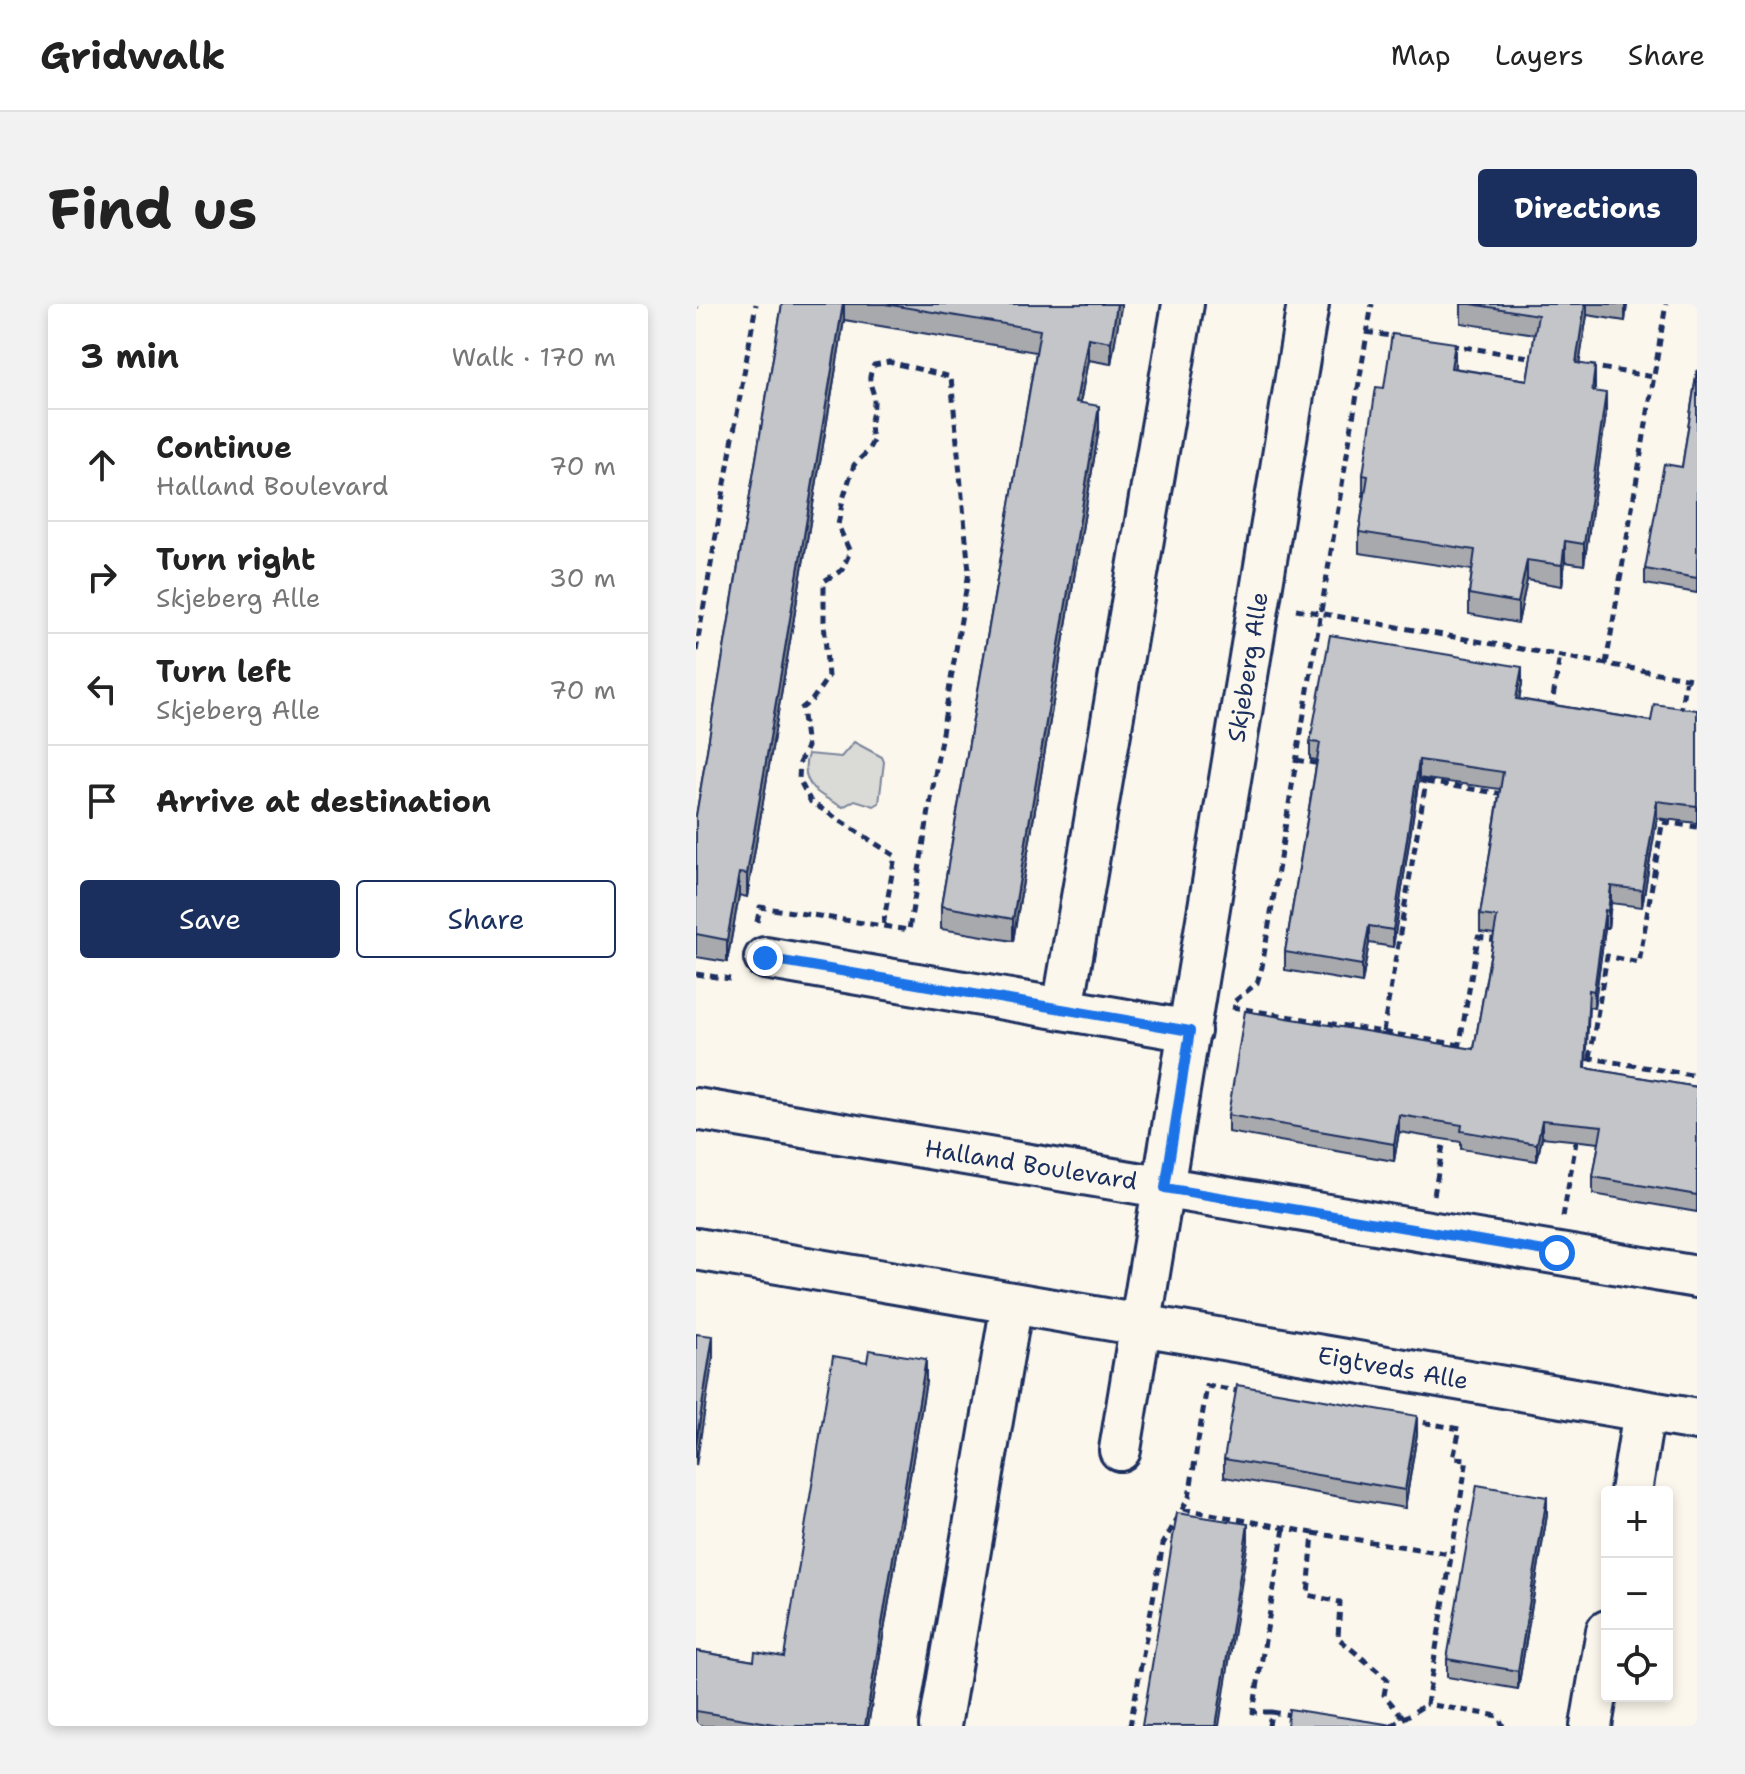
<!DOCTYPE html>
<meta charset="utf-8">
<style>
body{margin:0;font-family:"Shantell Sans",sans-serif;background:#f2f2f2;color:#222}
.controls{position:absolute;right:24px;bottom:24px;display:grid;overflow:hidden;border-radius:8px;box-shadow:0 4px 12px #0003}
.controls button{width:72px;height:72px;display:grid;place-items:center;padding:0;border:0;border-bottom:2px solid #e0e0e0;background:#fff;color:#222;font:40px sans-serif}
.stop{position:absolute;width:24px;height:24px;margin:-18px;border:6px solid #1a73e8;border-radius:50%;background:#fff}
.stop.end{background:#1a73e8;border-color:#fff;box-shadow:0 2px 8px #0008}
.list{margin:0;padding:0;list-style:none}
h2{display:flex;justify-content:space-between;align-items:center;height:104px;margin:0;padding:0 32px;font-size:34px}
h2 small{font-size:26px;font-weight:400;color:#767676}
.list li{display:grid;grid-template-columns:52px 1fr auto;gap:24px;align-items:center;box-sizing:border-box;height:112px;padding:0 32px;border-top:2px solid #e0e0e0}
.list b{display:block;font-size:30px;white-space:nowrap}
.list p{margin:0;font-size:26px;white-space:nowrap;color:#767676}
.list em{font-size:26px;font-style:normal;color:#767676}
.actions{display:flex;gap:16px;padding:24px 32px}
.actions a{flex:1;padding:18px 0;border:2px solid #1b2f5e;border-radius:8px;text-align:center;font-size:28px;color:#1b2f5e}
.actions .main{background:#1b2f5e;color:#fff}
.icon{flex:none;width:44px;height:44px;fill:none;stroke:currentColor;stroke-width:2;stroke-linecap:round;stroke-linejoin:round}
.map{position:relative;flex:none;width:1001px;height:1422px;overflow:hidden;border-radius:8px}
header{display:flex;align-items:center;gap:48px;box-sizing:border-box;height:112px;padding:0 40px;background:#fff;border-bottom:2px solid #e0e0e0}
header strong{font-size:38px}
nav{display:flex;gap:44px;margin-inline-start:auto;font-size:28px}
.intro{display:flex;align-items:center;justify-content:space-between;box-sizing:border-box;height:192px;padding:0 48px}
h1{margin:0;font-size:56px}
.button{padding:20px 36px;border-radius:8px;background:#1b2f5e;color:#fff;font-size:28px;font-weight:700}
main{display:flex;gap:48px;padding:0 48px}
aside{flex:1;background:#fff;border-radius:8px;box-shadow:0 4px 12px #0003}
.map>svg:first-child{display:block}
.green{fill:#dadad7;stroke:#7a849a;stroke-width:2}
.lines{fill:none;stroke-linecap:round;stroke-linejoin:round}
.minor-casing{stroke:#1b2f5e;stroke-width:46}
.path{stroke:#1b2f5e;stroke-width:5;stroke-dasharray:8 6;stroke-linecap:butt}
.minor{stroke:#fbf7ec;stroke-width:40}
.wall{fill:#a8a9ad;stroke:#1b2f5e;stroke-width:2}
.shaded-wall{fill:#888a8d;stroke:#1b2f5e;stroke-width:2}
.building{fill:#c3c5c9;stroke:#1b2f5e;stroke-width:2}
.route{stroke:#1a73e8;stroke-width:10}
.labels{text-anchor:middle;stroke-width:8;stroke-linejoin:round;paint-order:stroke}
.street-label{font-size:24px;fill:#1b2f5e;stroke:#fbf7ec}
</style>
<header>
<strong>Gridwalk</strong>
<nav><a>Map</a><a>Layers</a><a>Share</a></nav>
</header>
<div class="intro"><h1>Find us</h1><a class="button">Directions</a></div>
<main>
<aside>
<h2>3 min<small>Walk · 170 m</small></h2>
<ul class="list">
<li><svg class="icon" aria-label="ahead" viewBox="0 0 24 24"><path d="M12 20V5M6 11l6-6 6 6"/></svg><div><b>Continue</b><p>Halland Boulevard</p></div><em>70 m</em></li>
<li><svg class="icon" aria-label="right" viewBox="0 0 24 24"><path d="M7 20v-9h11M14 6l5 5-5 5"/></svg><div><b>Turn right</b><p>Skjeberg Alle</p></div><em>30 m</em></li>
<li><svg class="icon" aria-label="left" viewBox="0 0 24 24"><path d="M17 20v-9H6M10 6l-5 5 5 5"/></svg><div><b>Turn left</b><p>Skjeberg Alle</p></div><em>70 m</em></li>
<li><svg class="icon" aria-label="arrive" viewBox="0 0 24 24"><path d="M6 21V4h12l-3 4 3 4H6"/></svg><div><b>Arrive at destination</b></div></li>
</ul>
<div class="actions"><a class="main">Save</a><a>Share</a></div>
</aside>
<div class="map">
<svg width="1001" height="1422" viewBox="0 0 1001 1422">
<rect width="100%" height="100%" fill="#fbf7ec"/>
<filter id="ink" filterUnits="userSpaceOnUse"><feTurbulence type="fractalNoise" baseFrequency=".0125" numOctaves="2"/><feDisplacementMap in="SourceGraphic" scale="16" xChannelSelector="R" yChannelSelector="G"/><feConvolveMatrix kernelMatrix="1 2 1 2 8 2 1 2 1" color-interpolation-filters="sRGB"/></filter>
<g filter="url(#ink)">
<!-- green -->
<path class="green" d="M158,438l28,15 2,5 -5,41 -5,3 -19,-6 -12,7c-24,-11 -45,-23 -35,-53l33,3z"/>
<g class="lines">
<defs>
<path id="minor" d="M487,0l-120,705 127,22
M69,654l298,51
M0,805l1001,168
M0,945l948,162
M424,1146l188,-1146
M935,1188l13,-81 53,9
M244,1422l72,-423
M895,1422l16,-95"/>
</defs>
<!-- minor casing -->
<use href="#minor" class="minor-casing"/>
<!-- path -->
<path class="path" d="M0,4l1,-4
M670,28l31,5
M754,41l85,13
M892,62l66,11
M600,305l401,71
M0,347l60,-347
M910,360l60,-360
M855,406l9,-54
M984,409l6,-35
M600,456l25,4
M730,478l78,12
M967,518l34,5
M61,618l3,-15 149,23 60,-358 -18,-195 -62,-15 -15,3c-10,21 1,20 0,38 -1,16 -7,20 -1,38l-6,11 -13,13 -11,34 -5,26 12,27 -8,18 -18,11v40l4,56 -16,23 -10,8 5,39 -7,14 -1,18 12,23 84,54 -12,70
M0,670l34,5
M539,697l22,-18 5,-16 110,-663
M536,703l228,38
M687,728l43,-250 -13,-3
M763,745l19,-112 19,3
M894,754l17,-102 32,7 25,-150
M891,771l3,-17 107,18
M738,891l11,-61
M867,913l14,-81
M714,1116l50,9 -7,29 14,1 -40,245 71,12 5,10
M487,1205l130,24 -5,62 32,7 -2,36 49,41 -3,16 20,23
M617,1229l138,21
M575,1408h-18l31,-184
M434,1422l33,-182 26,-47 18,-111 36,6
M573,1422l2,-14 20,3
M695,1422l36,-22"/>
<!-- minor -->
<use href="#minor" class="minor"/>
</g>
<!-- wall -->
<path class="wall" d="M86,0h339l-10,60 -23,-4 -8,43 19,26 -86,512 -72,-12v-23l95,-554 -192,-32 -97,577 -8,-2 -12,67 -31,-5v-141z
M765,0h166l-2,17 -38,-6 -8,49 16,23v5l11,22 -22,151 -19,-3 -3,24 -35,-6 -9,43 -49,-9v-20l3,-24 -113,-17v-21l6,-36h-2v-21l21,-87 71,-24 -1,4 73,12 8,-46 -74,-11z
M1001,66v223l-52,-9v-15l37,-102z
M826,380l-3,15 132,22 46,-11v113l-40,-5 -15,89 -31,-4 -3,25h-3l-11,80 -5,-1 -3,61 111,19v125l-104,-18v-17l6,-34 -57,-6 -5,24 -76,-12v-7l-62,-10 -5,29 -166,-29v-17l246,-66 20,-115 -14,-2v-17l20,-126 -81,-11 -26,169 -24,-4 -7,40 -77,-13v-18l32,-192 -7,-1v-17z
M230,1077l-58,345h-172v-75l58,10 30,-4z
M721,1130l-12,74 -181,-31v-18z
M851,1211l-29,174 -71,-12v-18z"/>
<!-- shaded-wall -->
<path class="shaded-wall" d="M147,0h1v16l-97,577v-23z
M421,0h4v4l-10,56v-22z
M889,0h2v11l-11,69v-21z
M929,0h2l-2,17z
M392,34v22l-12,65v-23z
M759,39v21l-4,24v-20z
M899,62v21l-3,24v-20z
M910,89v21l-22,151v-21z
M403,102v23l-86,512v-22z
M869,237v21l-3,24v-21z
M831,256v20l-9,43v-20z
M826,363v17l-6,32v-17z
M723,456v18l-26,169v-17z
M961,497v17l-15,89v-17z
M43,569v22l-12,67v-22z
M915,582v17l-3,25v-17z
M909,606v18l-11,80v-17z
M673,622v17l-7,40v-18z
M703,811v17l-5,29v-17z
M846,816v17l-5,24v-17z
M17,1032v22l-17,108v-22z
M230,1055v22l-58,345h-3z
M721,1112v18l-12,74v-18z
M851,1193v18l-29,174v-18z
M552,1220v18l-29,184h-3z"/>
<!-- building -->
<path class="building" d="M86,0h61l-96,570 -8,-1 -12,67 -31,-6v-118z
M189,0h232l-6,38 -23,-4 -12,64 23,4 -86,513 -72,-13 99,-576z
M775,0h114l-9,59 19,3 -3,25 14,2 -22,151 -19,-3 -3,24 -35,-5 -9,43 -49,-9 6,-44 -116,-18 9,-56 -5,-1 13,-88 8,1 8,-54 63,9 -4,25 76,12 11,-65z
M1001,66v208l-52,-9 19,-105 18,3z
M634,331l192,32 -6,32 135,22 3,-17 43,6v96l-40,-5 -15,89 -31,-4 -3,25 -3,-1 -11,81 -5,-1 -4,78 112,19v108l-104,-18 9,-51 -60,-6 -5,24 -76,-13 1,-6 -63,-10 -5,29 -166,-29 17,-104 229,38 23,-132 -17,-2 23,-143 -84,-12 -26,170 -24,-4 -7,39 -77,-13 35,-209 -10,-1z
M0,1030l17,2 -17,108z
M173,1046l57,9 -61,367h-79l-90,-15v-60l58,10 1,-9 29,5 49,-301 34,6z
M541,1081l180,31 -12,74 -181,-31z
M781,1181l70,12 -29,174 -71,-12z
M481,1209l71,11 -32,202h-74z
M593,1405l110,17h-112z"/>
</g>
<g class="lines" filter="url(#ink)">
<!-- route -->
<path class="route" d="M69,654l425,73 -25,157 392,65"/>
</g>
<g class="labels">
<!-- street labels -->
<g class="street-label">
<text transform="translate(552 363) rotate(-81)" y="8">Skjeberg Alle</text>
<text transform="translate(335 861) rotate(9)" y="8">Halland Boulevard</text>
<text transform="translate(697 1064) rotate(10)" y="8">Eigtveds Alle</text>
</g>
</g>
</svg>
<div class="controls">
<button>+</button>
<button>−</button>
<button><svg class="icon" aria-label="locate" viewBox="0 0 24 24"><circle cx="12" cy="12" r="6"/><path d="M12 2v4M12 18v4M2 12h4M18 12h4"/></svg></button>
</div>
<div class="stop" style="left:861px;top:949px"></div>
<div class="stop end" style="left:69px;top:654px"></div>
</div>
</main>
